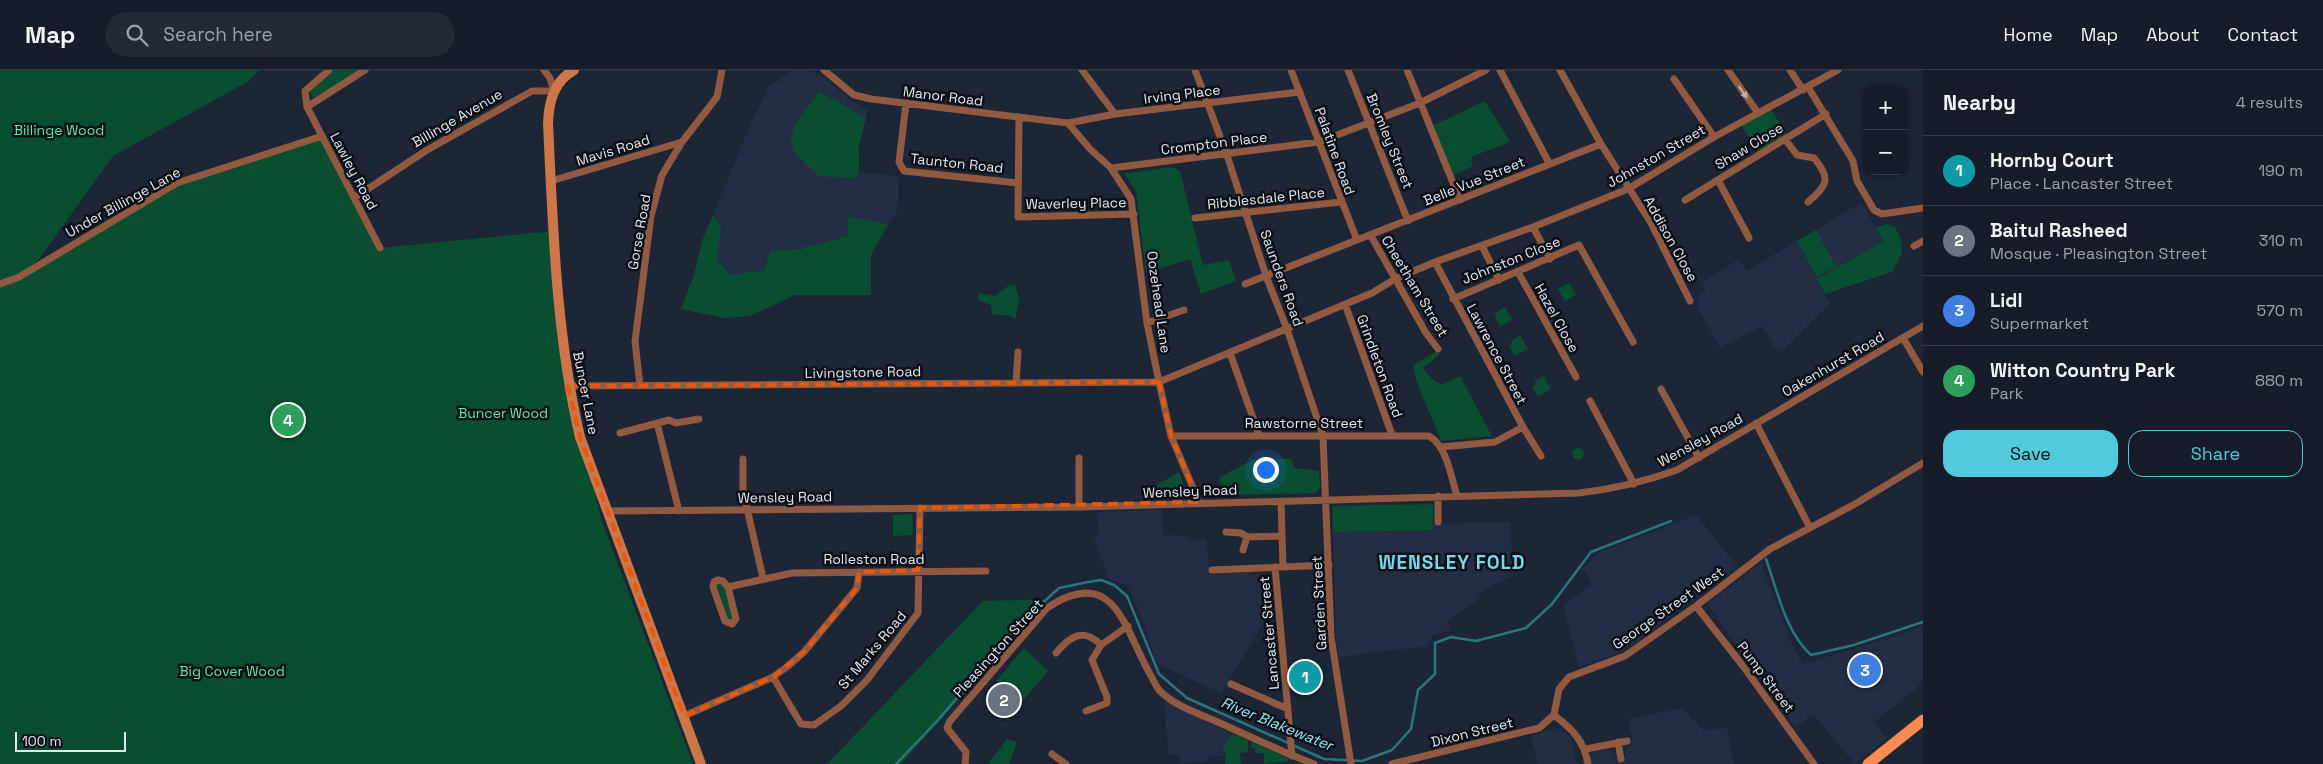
<!DOCTYPE html>
<meta charset="utf-8">
<style>
body{margin:0;font-family:"Space Grotesk",sans-serif;background:#232935;color:#f1f3f6}
.controls{position:absolute;right:15px;top:15px;display:grid;overflow:hidden;border-radius:10px;box-shadow:0 1px 4px #0004}
.controls button{width:45px;height:45px;display:grid;place-items:center;padding:0;border:0;border-bottom:1px solid #353a46;background:#161c29;color:#f1f3f6;font:25px sans-serif}
.scale{position:absolute;left:15px;bottom:12px;width:111px;box-sizing:border-box;padding-left:5px;border:2px solid #e1e7f3;border-top:0;font-size:14px;line-height:18px;white-space:nowrap;color:#e1e7f3;-webkit-text-stroke:4px #0b0f16;paint-order:stroke}
.you{position:absolute;left:1265px;top:399px;width:18px;height:18px;margin:-12px;border:4px solid #fff;border-radius:50%;background:#1a73e8;box-shadow:0 0 0 8px #1a73e833}
.badge{display:grid;place-items:center;width:32px;height:32px;border-radius:50%;background:#53cadc;color:#fff;font-size:16px;font-weight:700}
.pin{position:absolute;translate:-50% -50%;border:2px solid #fff;box-shadow:0 1px 5px #0006}
.list{margin:0;padding:0;list-style:none}
h2{display:flex;justify-content:space-between;align-items:center;height:65px;margin:0;padding:0 20px;font-size:21px}
h2 small{font-size:16px;font-weight:400;color:#9ea1a8}
.list li{display:grid;grid-template-columns:32px 1fr auto;gap:15px;align-items:center;box-sizing:border-box;height:70px;padding:0 20px;border-top:1px solid #353a46}
.list b{display:block;font-size:19px;white-space:nowrap}
.list p{margin:0;font-size:16px;white-space:nowrap;color:#9ea1a8}
.list em{font-size:16px;font-style:normal;color:#9ea1a8}
.actions{display:flex;gap:10px;padding:15px 20px}
.actions a{flex:1;padding:11px 0;border:1px solid #53cadc;border-radius:15px;text-align:center;font-size:18px;color:#53cadc}
.actions .main{background:#53cadc;color:#111}
.icon{flex:none;width:28px;height:28px;fill:none;stroke:currentColor;stroke-width:2;stroke-linecap:round;stroke-linejoin:round}
.map{position:relative;flex:none;width:1923px;height:694px;overflow:hidden}
header{display:flex;align-items:center;gap:30px;box-sizing:border-box;height:70px;padding:0 25px;background:#161c29;border-bottom:1px solid #353a46}
header strong{font-size:24px}
nav{display:flex;gap:28px;margin-inline-start:auto;font-size:18px}
.search{width:350px;height:45px;background:#232935;display:flex;align-items:center;gap:12px;box-sizing:border-box;padding:0 18px;border-radius:28px;color:#9ea1a8;font-size:19px}
main{display:flex}
aside{flex:1;background:#161c29}
.map>svg:first-child{display:block}
.built{fill:#232e45}
.green{fill:#094e31}
.lines{fill:none;stroke-linecap:round;stroke-linejoin:round}
.stream{stroke:#29757d;stroke-width:2.5}
.minor{stroke:#915a40;stroke-width:7}
.secondary{stroke:#cd764a;stroke-width:10}
.primary{stroke:#fc8c51;stroke-width:11}
.oneway{fill:#c1afab}
.marked{fill:none;stroke:#e8590c;stroke-width:4;stroke-dasharray:10 6;stroke-linejoin:round}
.labels{text-anchor:middle;stroke-width:5;stroke-linejoin:round;paint-order:stroke}
.street-label{font-size:14px;fill:#e1e7f3;stroke:#0b0f16}
.park-label{font-size:14px;fill:#61e8a5;stroke:#0b0f16}
.water-label{font-size:15px;font-style:italic;fill:#8decf8;stroke:#0b0f16}
.district-label{font-size:19px;font-weight:bold;letter-spacing:1px;fill:#72dbeb;stroke:#0b0f16}
</style>
<header>
<strong>Map</strong>
<div class="search"><svg class="icon" aria-label="search" viewBox="0 0 24 24"><circle cx="10" cy="10" r="6"/><path d="M15 15l6 6"/></svg>Search here</div>
<nav><a>Home</a><a>Map</a><a>About</a><a>Contact</a></nav>
</header>
<main>
<div class="map">
<svg width="1923" height="694" viewBox="0 0 1923 694">
<rect width="100%" height="100%" fill="#1d2637"/>
<!-- built -->
<path class="built" d="M795,0h10l18,6 28,25 17,8 -9,37v26l40,4 -2,36 -29,39 -118,65 -26,2 -43,-9 13,-34 8,-34 50,-120 17,-35z
M1861,133l23,38 -67,38 13,25 -51,50 -17,-28 -42,22 -23,-42 2,-12 7,-4 -5,-7 38,-23 8,11z
M1162,440l2,25 25,2v3l17,-1 4,35 41,-2v3l18,-1 4,49 -7,-4 -45,74 -59,-27 -6,-5 -18,-53 -11,-23 -18,-6 -15,-41 5,-3 -2,-23z
M1696,445l41,51 -99,75 -21,13 -38,13 -16,-62 29,-21 -9,-16 15,-15z
M1510,452l3,54 -25,11 -8,7 -2,5 -31,23 4,7 -18,7 -5,10 -90,11 -2,-20 -3,-105 100,-2v-6z
M1761,493l31,82 11,19 91,-27 29,-12v55l-6,8 -43,34 13,16 -32,26 -42,-50 -18,13 -88,-123z
M1164,630l68,34 -10,17 3,5 -18,1v4l-27,2v-9l-11,1z
M1683,638l20,22 24,-2 7,36h-143l-1,-7 6,-6 10,-1 8,2 3,9 9,-2 -1,-12 8,-3 -5,-25z
M1557,658l13,8 7,28h-40l-6,-29z"/>
<!-- green -->
<path class="green" d="M0,0h259l-10,11 -136,75 -74,103 -17,15 155,-91 145,-47 58,112 175,-17 4,75 28,150 14,63 92,245h-693z
M334,0h25l-42,27h-5l-2,-5z
M820,22l46,26 -7,28v27l-3,5 -37,-2c-7,-7 -20,-16 -25,-25 -10,-21 14,-44 26,-59z
M1485,31l25,41 -39,15 2,9 -20,9 -21,-49z
M1770,37l18,30 -29,18 -19,-32z
M1172,97l8,4 23,94 26,-5 7,21 -35,13 -11,-35 -44,14 -10,-82 -12,-17z
M713,145l8,11 -4,35 14,14 33,-5 7,-19 29,-2 48,-13v-19l40,7 -17,31v40h-76l-45,21 -26,2 -43,-9 13,-34 8,-34z
M1886,154l9,3c11,21 8,25 -3,45l-67,22 -8,-15 67,-38 -8,-13z
M1816,160l20,37 -19,10 -20,-36z
M1569,213l7,12 -11,6 -7,-12z
M1015,214l4,16 -4,20 -4,-4 -19,-2 -1,-9 -13,-5 1,-7 16,3 13,-10z
M1505,237l7,13 -12,6 -6,-12z
M1520,265l8,14 -13,7 -6,-10 3,-2 -1,-3z
M1436,282l4,2 -17,14 9,11 10,6 18,-9 32,60 -51,5c-8,-26 -24,-49 -28,-76z
M1544,306l7,13 -13,8 -6,-10 4,-3 -2,-3z
M1572 384a6 6 0 1 1 12 0a6 6 0 1 1-12 0Z
M1254,389h37l3,9 25,3 1,16 -4,6 -90,2 -7,-17z
M1179,402l9,23 -27,2 -6,-11z
M1433,434v26l-100,2v-26z
M912,444l1,21 -20,1v-21z
M716,512l8,2 10,32 -2,4h-4z
M1048,529l-147,165h-74l156,-163z
M1024,578l24,23 -27,32 -25,-22z
M1232,664l16,6v12l-8,1 1,11h-16v-11l-3,-2z
M1007,669l10,3 -8,22h50h-71z
M1252,672l36,16v3l-24,3v-11h-9v-5h-4z"/>
<g class="lines">
<!-- stream -->
<path class="stream" d="M1766,489c11,31 20,74 45,96l43,-10 69,-23
M896,694l42,-44 88,-102 33,-30 29,-6 13,-2 13,5 13,11 32,78 28,24 137,61 38,2 30,-11 19,-21 7,-39 17,-16v-31l16,-6 25,4 50,-13 26,-24 39,-52 80,-31"/>
<!-- minor -->
<path class="minor" d="M329,0l-24,21 2,16 73,141
M824,0l30,25 17,4 197,24 47,-9 185,-22
M1082,0l33,44
M1195,0l32,85 39,121 21,53 36,107 8,201 20,127
M1291,0l66,170
M1348,0l60,151
M1407,0l53,130
M1500,0l49,93
M1560,0l41,74 50,79 39,78
M1728,0l30,43
M1790,0l13,20
M1674,9l40,58
M1808,17l45,74 4,20 17,29 8,4 41,-6
M906,34l-7,58 5,9 114,12
M307,37l58,-37
M1019,47l-1,100 116,-3
M1068,53l22,26 21,19 20,31 16,124 12,59 12,54 28,66
M1785,69l12,16 17,3c17,20 14,27 -6,44
M1111,98l208,-26 101,-39 66,-33
M1718,110l31,58
M551,111l131,-39
M354,128l73,-48 105,-59h22l-4,-13 -6,-8
M1685,130l141,-86
M1195,148l146,-16
M1533,157l17,32
M1371,166l55,97 12,16
M1482,176l17,34
M1914,176l9,-5
M1435,192l88,165 18,29
M1518,202l58,105
M0,214l19,-7 158,-94 145,-47
M1245,214l356,-140
M1453,229l126,-54 54,97
M1345,234l47,131
M1147,253l37,-13
M1903,268l20,34
M1230,283l29,82
M1016,313l2,-31
M568,316l591,-4 213,-89 23,-14 40,-17 98,-35 95,-38 86,-52 124,-67
M640,316l-5,-45 16,-125 11,-41 20,-33 35,-45 5,-27
M1661,319l38,69
M1590,331l44,83
M657,353l22,88
M1756,353l53,103
M620,363l49,-13 7,3 23,-4
M1171,366h258c18,10 22,41 28,60
M1441,377l54,-5 28,-15
M1079,388v49
M743,389v32l20,87
M1438,426v26
M1281,431l2,66
M608,441l471,-4 500,-14c34,-4 65,-11 98,-23l246,-144
M1226,462l15,1 6,4 35,-1
M1243,480l4,-13
M1275,497l17,189
M1212,500l117,-5
M718,510l5,1 5,6 8,32 -4,5 -7,-3 -12,-34 1,-5z
M728,517l64,-14 194,-2
M1696,536l47,60 71,98
M1056,583c14,-17 28,-26 45,-8
M773,607l28,47 13,1 27,-19 26,-26 51,-67 2,-105
M1231,614l57,25
M1086,641l21,-8v-6l-15,-37 9,-15 27,-19
M1554,645l5,-26 10,-12 56,-21 71,-50 74,-57 85,-45 68,-41
M1554,645c18,14 30,25 34,49
M684,646l89,-39 15,-11 16,-14 53,-64 2,-16
M1618,672l3,17
M1586,679l41,-8
M1052,684l14,10
M965,694l1,-12 -19,-24 3,-7 97,-113c68,-45 77,21 103,66 3,5 6,13 10,17 13,14 42,24 60,32 31,14 62,29 94,41
M1392,694l147,-36 15,-13"/>
<!-- secondary -->
<path class="secondary" d="M574,0c-20,11 -25,31 -26,53 5,105 8,212 32,314l121,327"/>
<!-- primary -->
<path class="primary" d="M1868,694l55,-44"/>
</g>
<!-- one-way arrows -->
<defs><path id="oneway-solid" d="M-6-.8H1V-3.2L6.5 0L1 3.2V.8H-6Z" transform="scale(1.25)"/></defs>
<use class="oneway" href="#oneway-solid" transform="translate(1743 22) rotate(55)"/>
<!-- marked area -->
<path class="marked" d="M1159,312l12,54 28,66 -279,6 -2,62 -59,2 -2,16 -53,64 -31,25 -89,39 -104,-279 -12,-51z"/>
<g class="labels">
<!-- street labels -->
<g class="street-label">
<text transform="translate(1182 24) rotate(-7)" y="5">Irving Place</text>
<text transform="translate(943 26) rotate(7)" y="5">Manor Road</text>
<text transform="translate(457 48) rotate(-30)" y="5">Billinge Avenue</text>
<text transform="translate(1390 71) rotate(68)" y="5">Bromley Street</text>
<text transform="translate(1214 73) rotate(-7)" y="5">Crompton Place</text>
<text transform="translate(1749 76) rotate(-31)" y="5">Shaw Close</text>
<text transform="translate(613 80) rotate(-17)" y="5">Mavis Road</text>
<text transform="translate(1335 81) rotate(70)" y="5">Palatine Road</text>
<text transform="translate(1656 86) rotate(-30)" y="5">Johnston Street</text>
<text transform="translate(957 93) rotate(6)" y="5">Taunton Road</text>
<text transform="translate(354 101) rotate(62)" y="5">Lawley Road</text>
<text transform="translate(1474 111) rotate(-22)" y="5">Belle Vue Street</text>
<text transform="translate(1266 128) rotate(-6)" y="5">Ribblesdale Place</text>
<text transform="translate(123 132) rotate(-29)" y="5">Under Billinge Lane</text>
<text transform="translate(1076 133) rotate(-1)" y="5">Waverley Place</text>
<text transform="translate(639 162) rotate(-80)" y="5">Gorse Road</text>
<text transform="translate(1671 169) rotate(61)" y="5">Addison Close</text>
<text transform="translate(1511 190) rotate(-22)" y="5">Johnston Close</text>
<text transform="translate(1282 208) rotate(70)" y="5">Saunders Road</text>
<text transform="translate(1415 216) rotate(59)" y="5">Cheetham Street</text>
<text transform="translate(1159 232) rotate(82)" y="5">Oozehead Lane</text>
<text transform="translate(1557 248) rotate(61)" y="5">Hazel Close</text>
<text transform="translate(1497 284) rotate(62)" y="5">Lawrence Street</text>
<text transform="translate(1833 294) rotate(-30)" y="5">Oakenhurst Road</text>
<text transform="translate(1380 296) rotate(70)" y="5">Grindleton Road</text>
<text transform="translate(863 302) rotate(-1)" y="5">Livingstone Road</text>
<text transform="translate(586 323) rotate(79)" y="5">Buncer Lane</text>
<text x="1304" y="358">Rawstorne Street</text>
<text transform="translate(1700 370) rotate(-29)" y="5">Wensley Road</text>
<text transform="translate(1190 421) rotate(-2)" y="5">Wensley Road</text>
<text transform="translate(785 427) rotate(-1)" y="5">Wensley Road</text>
<text x="874" y="494">Rolleston Road</text>
<text transform="translate(1319 533) rotate(-93)" y="5">Garden Street</text>
<text transform="translate(1668 538) rotate(-35)" y="5">George Street West</text>
<text transform="translate(1269 563) rotate(-95)" y="5">Lancaster Street</text>
<text transform="translate(998 578) rotate(-48)" y="5">Pleasington Street</text>
<text transform="translate(872 580) rotate(-50)" y="5">St Marks Road</text>
<text transform="translate(1766 607) rotate(53)" y="5">Pump Street</text>
<text transform="translate(1472 662) rotate(-14)" y="5">Dixon Street</text>
</g>
<!-- park labels -->
<g class="park-label">
<text x="59" y="65">Billinge Wood</text>
<text x="503" y="348">Buncer Wood</text>
<text x="232" y="606">Big Cover Wood</text>
</g>
<!-- water labels -->
<g class="water-label">
<text transform="translate(1277 654) rotate(22)" y="5">River Blakewater</text>
</g>
<!-- district labels -->
<g class="district-label">
<text x="1452" y="499">WENSLEY FOLD</text>
</g>
</g>
</svg>
<div class="controls">
<button>+</button>
<button>−</button>
</div>
<div class="scale">100 m</div>
<div class="you"></div>
<div class="pin badge" style="left:1305px;top:607px;background:#0f9aa8">1</div>
<div class="pin badge" style="left:1004px;top:630px;background:#6b7280">2</div>
<div class="pin badge" style="left:1865px;top:600px;background:#3f7fe0">3</div>
<div class="pin badge" style="left:288px;top:350px;background:#2e9e5b">4</div>
</div>
<aside>
<h2>Nearby<small>4 results</small></h2>
<ul class="list">
<li><span class="badge" style="background:#0f9aa8">1</span><div><b>Hornby Court</b><p>Place · Lancaster Street</p></div><em>190 m</em></li>
<li><span class="badge" style="background:#6b7280">2</span><div><b>Baitul Rasheed</b><p>Mosque · Pleasington Street</p></div><em>310 m</em></li>
<li><span class="badge" style="background:#3f7fe0">3</span><div><b>Lidl</b><p>Supermarket</p></div><em>570 m</em></li>
<li><span class="badge" style="background:#2e9e5b">4</span><div><b>Witton Country Park</b><p>Park</p></div><em>880 m</em></li>
</ul>
<div class="actions"><a class="main">Save</a><a>Share</a></div>
</aside>
</main>
